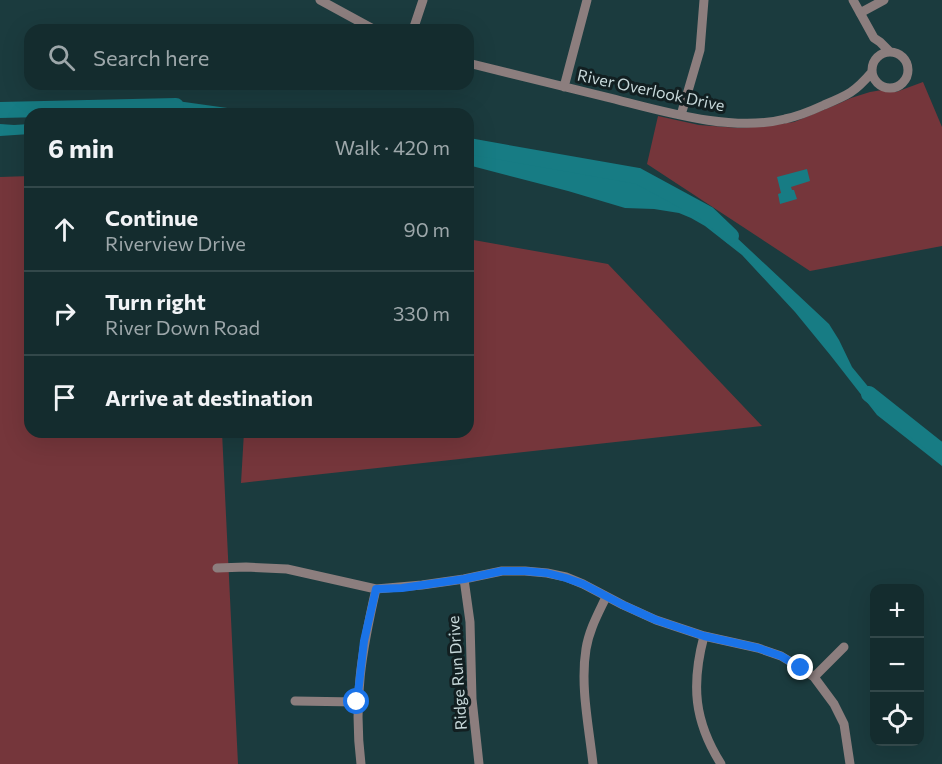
<!DOCTYPE html>
<meta charset="utf-8">
<style>
body{margin:0;font-family:Commissioner,sans-serif;background:#21383a;color:#f1f3f6}
.controls{position:absolute;right:18px;bottom:18px;display:grid;overflow:hidden;border-radius:12px;box-shadow:0 6px 24px #0002}
.controls button{width:54px;height:54px;display:grid;place-items:center;padding:0;border:0;border-bottom:2px solid #33484a;background:#142c2e;color:#f1f3f6;font:30px sans-serif}
.stop{position:absolute;width:18px;height:18px;margin:-14px;border:4px solid #1a73e8;border-radius:50%;background:#fff}
.stop.end{background:#1a73e8;border-color:#fff;box-shadow:0 2px 6px #0008}
.list{margin:0;padding:0;list-style:none}
h2{display:flex;justify-content:space-between;align-items:center;height:78px;margin:0;padding:0 24px;font-size:26px}
h2 small{font-size:20px;font-weight:400;color:#9da7aa}
.list li{display:grid;grid-template-columns:39px 1fr auto;gap:18px;align-items:center;box-sizing:border-box;height:84px;padding:0 24px;border-top:2px solid #33484a}
.list b{display:block;font-size:22px;white-space:nowrap}
.list p{margin:0;font-size:20px;white-space:nowrap;color:#9da7aa}
.list em{font-size:20px;font-style:normal;color:#9da7aa}
.icon{flex:none;width:33px;height:33px;fill:none;stroke:currentColor;stroke-width:2;stroke-linecap:round;stroke-linejoin:round}
.map{position:relative;flex:none;width:942px;height:764px;overflow:hidden}
.search{position:absolute;background:#142c2e;box-shadow:0 6px 24px #0002;left:24px;top:24px;width:450px;height:66px;display:flex;align-items:center;gap:15px;box-sizing:border-box;padding:0 21px;border-radius:18px;color:#9da7aa;font-size:22px}
.panel{position:absolute;background:#142c2e;box-shadow:0 6px 24px #0002;left:24px;top:108px;width:450px;height:330px;border-radius:18px}
.map>svg:first-child{display:block}
.green{fill:#75363b}
.water{fill:#177c84}
.lines{fill:none;stroke-linecap:round;stroke-linejoin:round}
.river{stroke:#177c84;stroke-width:16}
.minor{stroke:#8c7e7e;stroke-width:9}
.route{stroke:#1a73e8;stroke-width:8}
.labels{text-anchor:middle;stroke-width:6;stroke-linejoin:round;paint-order:stroke}
.street-label{font-size:16px;fill:#c7d8da;stroke:#121f21}
</style>
<div class="map">
<svg width="942" height="764" viewBox="0 0 942 764">
<rect width="100%" height="100%" fill="#1b3b3e"/>
<!-- green -->
<path class="green" d="M923,82l19,45v119l-132,25 -163,-107 11,-48 41,9 40,3 27,-2 28,-4 44,-18 13,-6 19,-6 12,-2 14,2z
M30,176v256h192l16,332h-238v-587z
M468,239l140,25 154,162 -521,57 3,-51h224z"/>
<!-- water -->
<path class="water" d="M170,100l101,14h-124l9,-10z
M0,124l14,1 16,-1v10l-30,2z
M468,147l114,20 58,16 44,16 16,10 36,28 93,87 10,16 13,27 37,45 18,13 35,17v24l-65,-51 -46,-59 -36,-44 -53,-57 -37,-29 -14,-8 -12,-5 -25,-4 -29,-1 -57,-17 -100,-26z
M807,169l3,12 -19,6 1,3h2l3,9 -17,5 -2,-10 3,-1 -4,-16z"/>
<g class="lines">
<!-- river -->
<path class="river" d="M0,110l176,-4
M468,146l170,30 70,38 23,22
M869,394l73,58"/>
<!-- minor -->
<path class="minor" d="M320,0l55,30
M853,0l21,38 6,4 10,10
M860,13l24,-13
M413,30l10,-30
M872 70a18 18 0 1 1 36 0a18 18 0 1 1-36 0Z
M468,63c46,11 92,23 138,34 53,13 125,36 179,22 14,-3 26,-8 39,-14 24,-10 31,-13 48,-33
M564,87l23,-87
M681,115l19,-65 4,-50
M217,568l29,-1 41,2 89,20 46,-4 42,-6 38,-8h23l22,2 19,4 17,7 40,21 33,15 48,16 54,12 23,8 20,12 13,9 20,27 10,20 6,40
M464,579l6,43 2,77 7,65
M704,636c-13,49 -10,85 17,128
M814,677l30,-30
M295,701l62,1
M361,764c-8,-63 1,-114 15,-175
M593,764c-4,-37 -13,-78 -7,-115 3,-19 12,-35 20,-52"/>
</g>
<g class="lines">
<!-- route -->
<path class="route" d="M357,702l7,-61 12,-52 26,-1 62,-9 38,-8h23l22,2 19,5 17,6 40,21 33,15 48,16 54,12 23,8 20,12"/>
</g>
<g class="labels">
<!-- street labels -->
<g class="street-label">
<text transform="translate(651 90) rotate(12)" y="6">River Overlook Drive</text>
<text transform="translate(457 673) rotate(-94)" y="6">Ridge Run Drive</text>
</g>
</g>
</svg>
<div class="controls">
<button>+</button>
<button>−</button>
<button><svg class="icon" aria-label="locate" viewBox="0 0 24 24"><circle cx="12" cy="12" r="6"/><path d="M12 2v4M12 18v4M2 12h4M18 12h4"/></svg></button>
</div>
<div class="stop" style="left:357px;top:702px"></div>
<div class="stop end" style="left:801px;top:668px"></div>
<div class="search"><svg class="icon" aria-label="search" viewBox="0 0 24 24"><circle cx="10" cy="10" r="6"/><path d="M15 15l6 6"/></svg>Search here</div>
<section class="panel">
<h2>6 min<small>Walk · 420 m</small></h2>
<ul class="list">
<li><svg class="icon" aria-label="ahead" viewBox="0 0 24 24"><path d="M12 20V5M6 11l6-6 6 6"/></svg><div><b>Continue</b><p>Riverview Drive</p></div><em>90 m</em></li>
<li><svg class="icon" aria-label="right" viewBox="0 0 24 24"><path d="M7 20v-9h11M14 6l5 5-5 5"/></svg><div><b>Turn right</b><p>River Down Road</p></div><em>330 m</em></li>
<li><svg class="icon" aria-label="arrive" viewBox="0 0 24 24"><path d="M6 21V4h12l-3 4 3 4H6"/></svg><div><b>Arrive at destination</b></div></li>
</ul>
</section>
</div>
